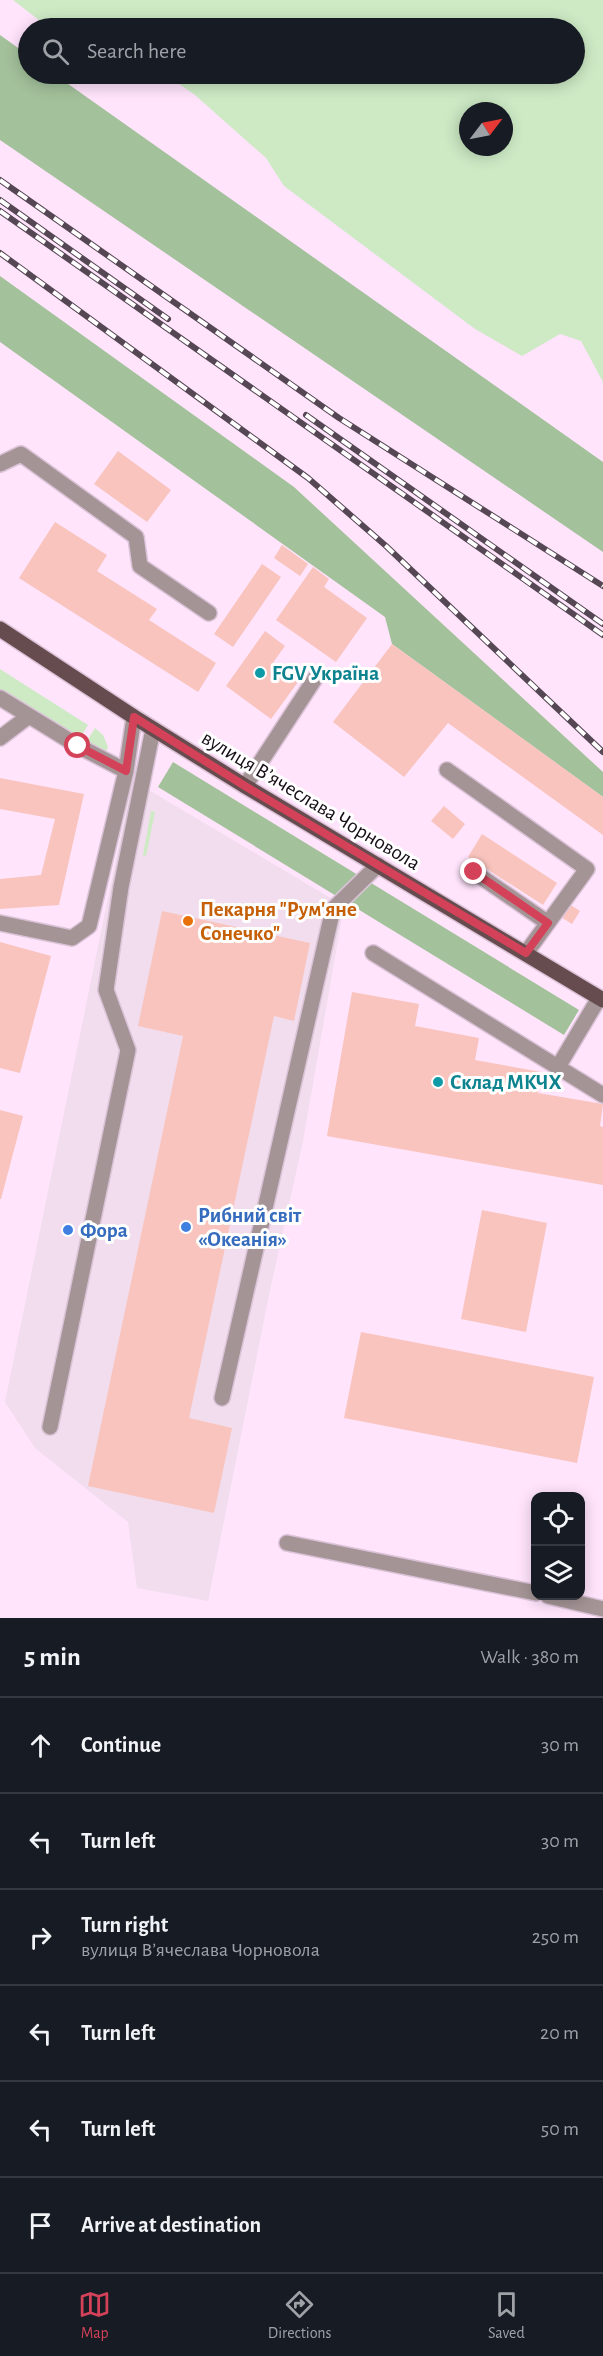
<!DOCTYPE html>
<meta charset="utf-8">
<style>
body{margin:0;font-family:"Alegreya Sans",sans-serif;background:#20242c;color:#f1f3f6}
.controls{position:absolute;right:18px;bottom:18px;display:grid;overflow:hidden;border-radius:12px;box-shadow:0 3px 15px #0003}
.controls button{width:54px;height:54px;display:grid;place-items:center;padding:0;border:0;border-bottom:2px solid #363941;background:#171b24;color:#f1f3f6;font:30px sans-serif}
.compass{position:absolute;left:459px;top:102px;width:54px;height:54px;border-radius:50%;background:#171b24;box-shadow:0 3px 15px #0003;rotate:58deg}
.stop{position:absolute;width:18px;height:18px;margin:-14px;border:4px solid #d34258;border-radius:50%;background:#fff}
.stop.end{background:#d34258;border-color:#fff;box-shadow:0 2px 6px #0008}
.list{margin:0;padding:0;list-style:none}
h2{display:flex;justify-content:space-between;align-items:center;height:78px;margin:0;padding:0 24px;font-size:26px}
h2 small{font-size:20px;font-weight:400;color:#9ea1a6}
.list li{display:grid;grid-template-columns:39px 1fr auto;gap:18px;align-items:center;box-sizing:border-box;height:96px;padding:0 24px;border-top:2px solid #363941}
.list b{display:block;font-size:22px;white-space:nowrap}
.list p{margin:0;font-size:20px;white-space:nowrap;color:#9ea1a6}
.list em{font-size:20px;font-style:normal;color:#9ea1a6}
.icon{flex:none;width:33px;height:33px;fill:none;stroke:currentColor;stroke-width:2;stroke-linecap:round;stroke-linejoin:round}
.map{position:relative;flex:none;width:603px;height:1618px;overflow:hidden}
.search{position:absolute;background:#171b24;box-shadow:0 3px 15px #0003;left:18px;right:18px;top:18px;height:66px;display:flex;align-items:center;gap:15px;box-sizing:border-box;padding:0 21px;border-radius:33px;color:#9ea1a6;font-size:22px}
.sheet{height:654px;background:#171b24}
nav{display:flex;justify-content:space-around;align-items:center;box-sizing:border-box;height:84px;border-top:2px solid #363941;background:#171b24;font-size:16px;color:#9ea1a6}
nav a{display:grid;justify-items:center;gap:3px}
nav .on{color:#d34258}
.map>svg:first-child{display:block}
.commercial{fill:#f1dded}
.green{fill:#cdeac5;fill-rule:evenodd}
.forest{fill:#a3c19b}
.building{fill:#f9c4bd}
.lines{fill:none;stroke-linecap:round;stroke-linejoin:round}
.minor-casing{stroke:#dac2d7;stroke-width:18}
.major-casing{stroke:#dac2d7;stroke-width:18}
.minor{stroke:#a49496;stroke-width:15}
.major{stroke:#664c4f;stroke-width:15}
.rail-casing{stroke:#554854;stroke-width:6}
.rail{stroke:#fff;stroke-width:4;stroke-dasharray:11;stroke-linecap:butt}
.route{stroke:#d34258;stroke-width:8}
.culture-dot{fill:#0f9aa8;stroke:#fff;stroke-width:2}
.food-dot{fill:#e8710a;stroke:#fff;stroke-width:2}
.shop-dot{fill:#3f7fe0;stroke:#fff;stroke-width:2}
.labels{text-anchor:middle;stroke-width:6;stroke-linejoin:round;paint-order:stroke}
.culture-label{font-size:21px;font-weight:bold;fill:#0d838f;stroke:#fff;text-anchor:start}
.street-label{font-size:21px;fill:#160e16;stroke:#fff}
.food-label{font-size:21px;font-weight:bold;fill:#c56008;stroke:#fff;text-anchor:start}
.shop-label{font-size:21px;font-weight:bold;fill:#366cbe;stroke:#fff;text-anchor:start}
</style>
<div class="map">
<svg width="603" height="1618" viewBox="0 0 603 1618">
<rect width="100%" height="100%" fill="#ffe4fc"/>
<!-- commercial -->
<path class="commercial" d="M132,780l212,126 -41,235 -34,154 -61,306 -71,-13 -9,-66 -93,-74 -30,-46z"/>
<!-- green -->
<path class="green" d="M13,0h590v382l-22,-41 -21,-7 -38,22 -47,-27 -191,-143 -18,-28 -71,-63 -30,-21h409v-46h-509l-21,-4zM468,111h36v36h-36z
M0,669l88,56 -10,17 -78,-50z
M95,728l8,7 5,12 -4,9 -19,-12z
M151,811l4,1 -9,44 -3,-1z"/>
<!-- forest -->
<path class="forest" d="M0,35l28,20v19h26l549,388v90l-603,-412z
M0,276l294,211 309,285v25l-211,-153 -7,-27 -385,-275z
M173,762l406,248 -15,25 -406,-248z"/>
<!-- building -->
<path class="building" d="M118,451l53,39 -24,32 -53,-38z
M55,522l52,33 -10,16 60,38 -8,11 67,43 -18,29 -179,-114z
M282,545l26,19 -8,12 -26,-18z
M262,564l19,13 -48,70 -19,-13z
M313,567l16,12 -5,8 43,31 -31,44 -60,-42z
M265,631l20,15 -13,18 26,18 -27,37 -45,-33z
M392,644l211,153v38l-155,-112 -44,54 -71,-55z
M0,778l84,16 -25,111 -59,4v-30l41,-4 14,-56 -55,-10z
M444,806l21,18 -12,15 -22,-18z
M482,834l75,49 -14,22 -75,-48z
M569,904l11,7 -8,13 -11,-7z
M162,911l148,32 -16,78 -20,-5 -85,402 43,10 -18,85 -126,-27 95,-450 -45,-10z
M0,942l51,14 -31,117 -20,-5z
M352,992l67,12 -4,22 64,12 -4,22 66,12 -3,21 65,11 -3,22 3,1v58l-276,-49z
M0,1110l23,6 -22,83h-1z
M482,1210l65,13 -21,109 -65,-13z
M361,1332l233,45 -17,86 -233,-45z"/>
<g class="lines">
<defs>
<path id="minor" d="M0,464l21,-10 115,83 4,29 69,47
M0,698l78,48 48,25 8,-54
M0,738l29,-22
M447,770l140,99 -61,84
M245,786l73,-112
M474,872l74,51
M0,923l72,15 17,-12 37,-155
M373,953l230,142
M558,1067l41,-69
M222,1398l111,-489 45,-44
M50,1427l78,-377 -22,-60 15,-103 32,-158
M287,1543l249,50
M548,1596l55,13"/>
<path id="major" d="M0,629l134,88 111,69 358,214"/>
</defs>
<!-- minor casing -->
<use href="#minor" class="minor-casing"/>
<!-- major casing -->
<use href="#major" class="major-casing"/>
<!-- minor -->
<use href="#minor" class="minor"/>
<!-- major -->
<use href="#major" class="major"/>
<defs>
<path id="rail" d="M0,180l339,238 264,168
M0,200l168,119
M0,211l603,424
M0,253l308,225 78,68 217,206
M306,415l297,209"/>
</defs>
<!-- rail casing -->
<use href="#rail" class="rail-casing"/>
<!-- rail -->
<use href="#rail" class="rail"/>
</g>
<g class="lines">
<!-- route -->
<path class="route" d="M78,746l48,25 8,-54 111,69 281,167 22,-30 -74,-51"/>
</g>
<!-- markers -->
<g class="culture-dot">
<circle cx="260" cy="673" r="6"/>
<circle cx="438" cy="1082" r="6"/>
</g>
<circle class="food-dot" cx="188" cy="921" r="6"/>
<g class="shop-dot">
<circle cx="186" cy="1227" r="6"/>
<circle cx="68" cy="1230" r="6"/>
</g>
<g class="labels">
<!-- culture labels -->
<g class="culture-label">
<text x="272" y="680">FGV Україна</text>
<text x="450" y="1089">Склад МКЧХ</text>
</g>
<!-- street labels -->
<g class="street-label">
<text transform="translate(311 800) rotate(31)" y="7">вулиця Вʼячеслава Чорновола</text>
</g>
<!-- food labels -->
<g class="food-label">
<text x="200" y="916">Пекарня "Рум'яне<tspan x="200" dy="24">Сонечко"</tspan></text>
</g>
<!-- shop labels -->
<g class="shop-label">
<text x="198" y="1222">Рибний світ<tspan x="198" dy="24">«Океанія»</tspan></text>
<text x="80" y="1237">Фора</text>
</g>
</g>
</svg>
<div class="controls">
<button><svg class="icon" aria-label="locate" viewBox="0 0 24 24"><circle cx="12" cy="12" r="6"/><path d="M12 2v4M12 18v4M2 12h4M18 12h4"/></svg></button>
<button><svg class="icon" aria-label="layers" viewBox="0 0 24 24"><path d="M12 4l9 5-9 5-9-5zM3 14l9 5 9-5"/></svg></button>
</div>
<svg class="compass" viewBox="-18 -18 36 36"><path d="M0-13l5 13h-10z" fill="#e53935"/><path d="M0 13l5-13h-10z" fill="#9ea1a6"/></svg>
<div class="stop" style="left:78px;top:746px"></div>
<div class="stop end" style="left:474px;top:872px"></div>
<div class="search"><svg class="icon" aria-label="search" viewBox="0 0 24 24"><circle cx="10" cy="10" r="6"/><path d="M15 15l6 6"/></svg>Search here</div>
</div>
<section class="sheet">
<h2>5 min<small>Walk · 380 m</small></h2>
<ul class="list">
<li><svg class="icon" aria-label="ahead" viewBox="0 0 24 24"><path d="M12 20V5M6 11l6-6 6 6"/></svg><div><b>Continue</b></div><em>30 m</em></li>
<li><svg class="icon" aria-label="left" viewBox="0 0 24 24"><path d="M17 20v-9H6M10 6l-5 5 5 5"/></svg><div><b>Turn left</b></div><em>30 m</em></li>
<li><svg class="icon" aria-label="right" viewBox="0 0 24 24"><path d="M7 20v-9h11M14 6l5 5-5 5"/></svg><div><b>Turn right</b><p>вулиця Вʼячеслава Чорновола</p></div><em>250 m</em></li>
<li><svg class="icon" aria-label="left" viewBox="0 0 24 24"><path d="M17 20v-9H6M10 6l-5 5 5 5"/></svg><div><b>Turn left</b></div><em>20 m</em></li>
<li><svg class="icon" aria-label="left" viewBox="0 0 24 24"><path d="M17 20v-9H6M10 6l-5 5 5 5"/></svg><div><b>Turn left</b></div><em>50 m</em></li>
<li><svg class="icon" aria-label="arrive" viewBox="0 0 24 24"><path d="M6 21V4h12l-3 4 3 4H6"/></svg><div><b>Arrive at destination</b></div></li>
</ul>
</section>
<nav>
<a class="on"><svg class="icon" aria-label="map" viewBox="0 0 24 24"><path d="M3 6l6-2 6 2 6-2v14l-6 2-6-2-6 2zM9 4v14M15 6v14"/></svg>Map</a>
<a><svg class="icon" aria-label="directions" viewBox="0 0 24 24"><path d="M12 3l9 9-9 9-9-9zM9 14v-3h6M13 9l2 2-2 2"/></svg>Directions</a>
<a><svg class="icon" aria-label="saved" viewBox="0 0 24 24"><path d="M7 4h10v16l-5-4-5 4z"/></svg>Saved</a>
</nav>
